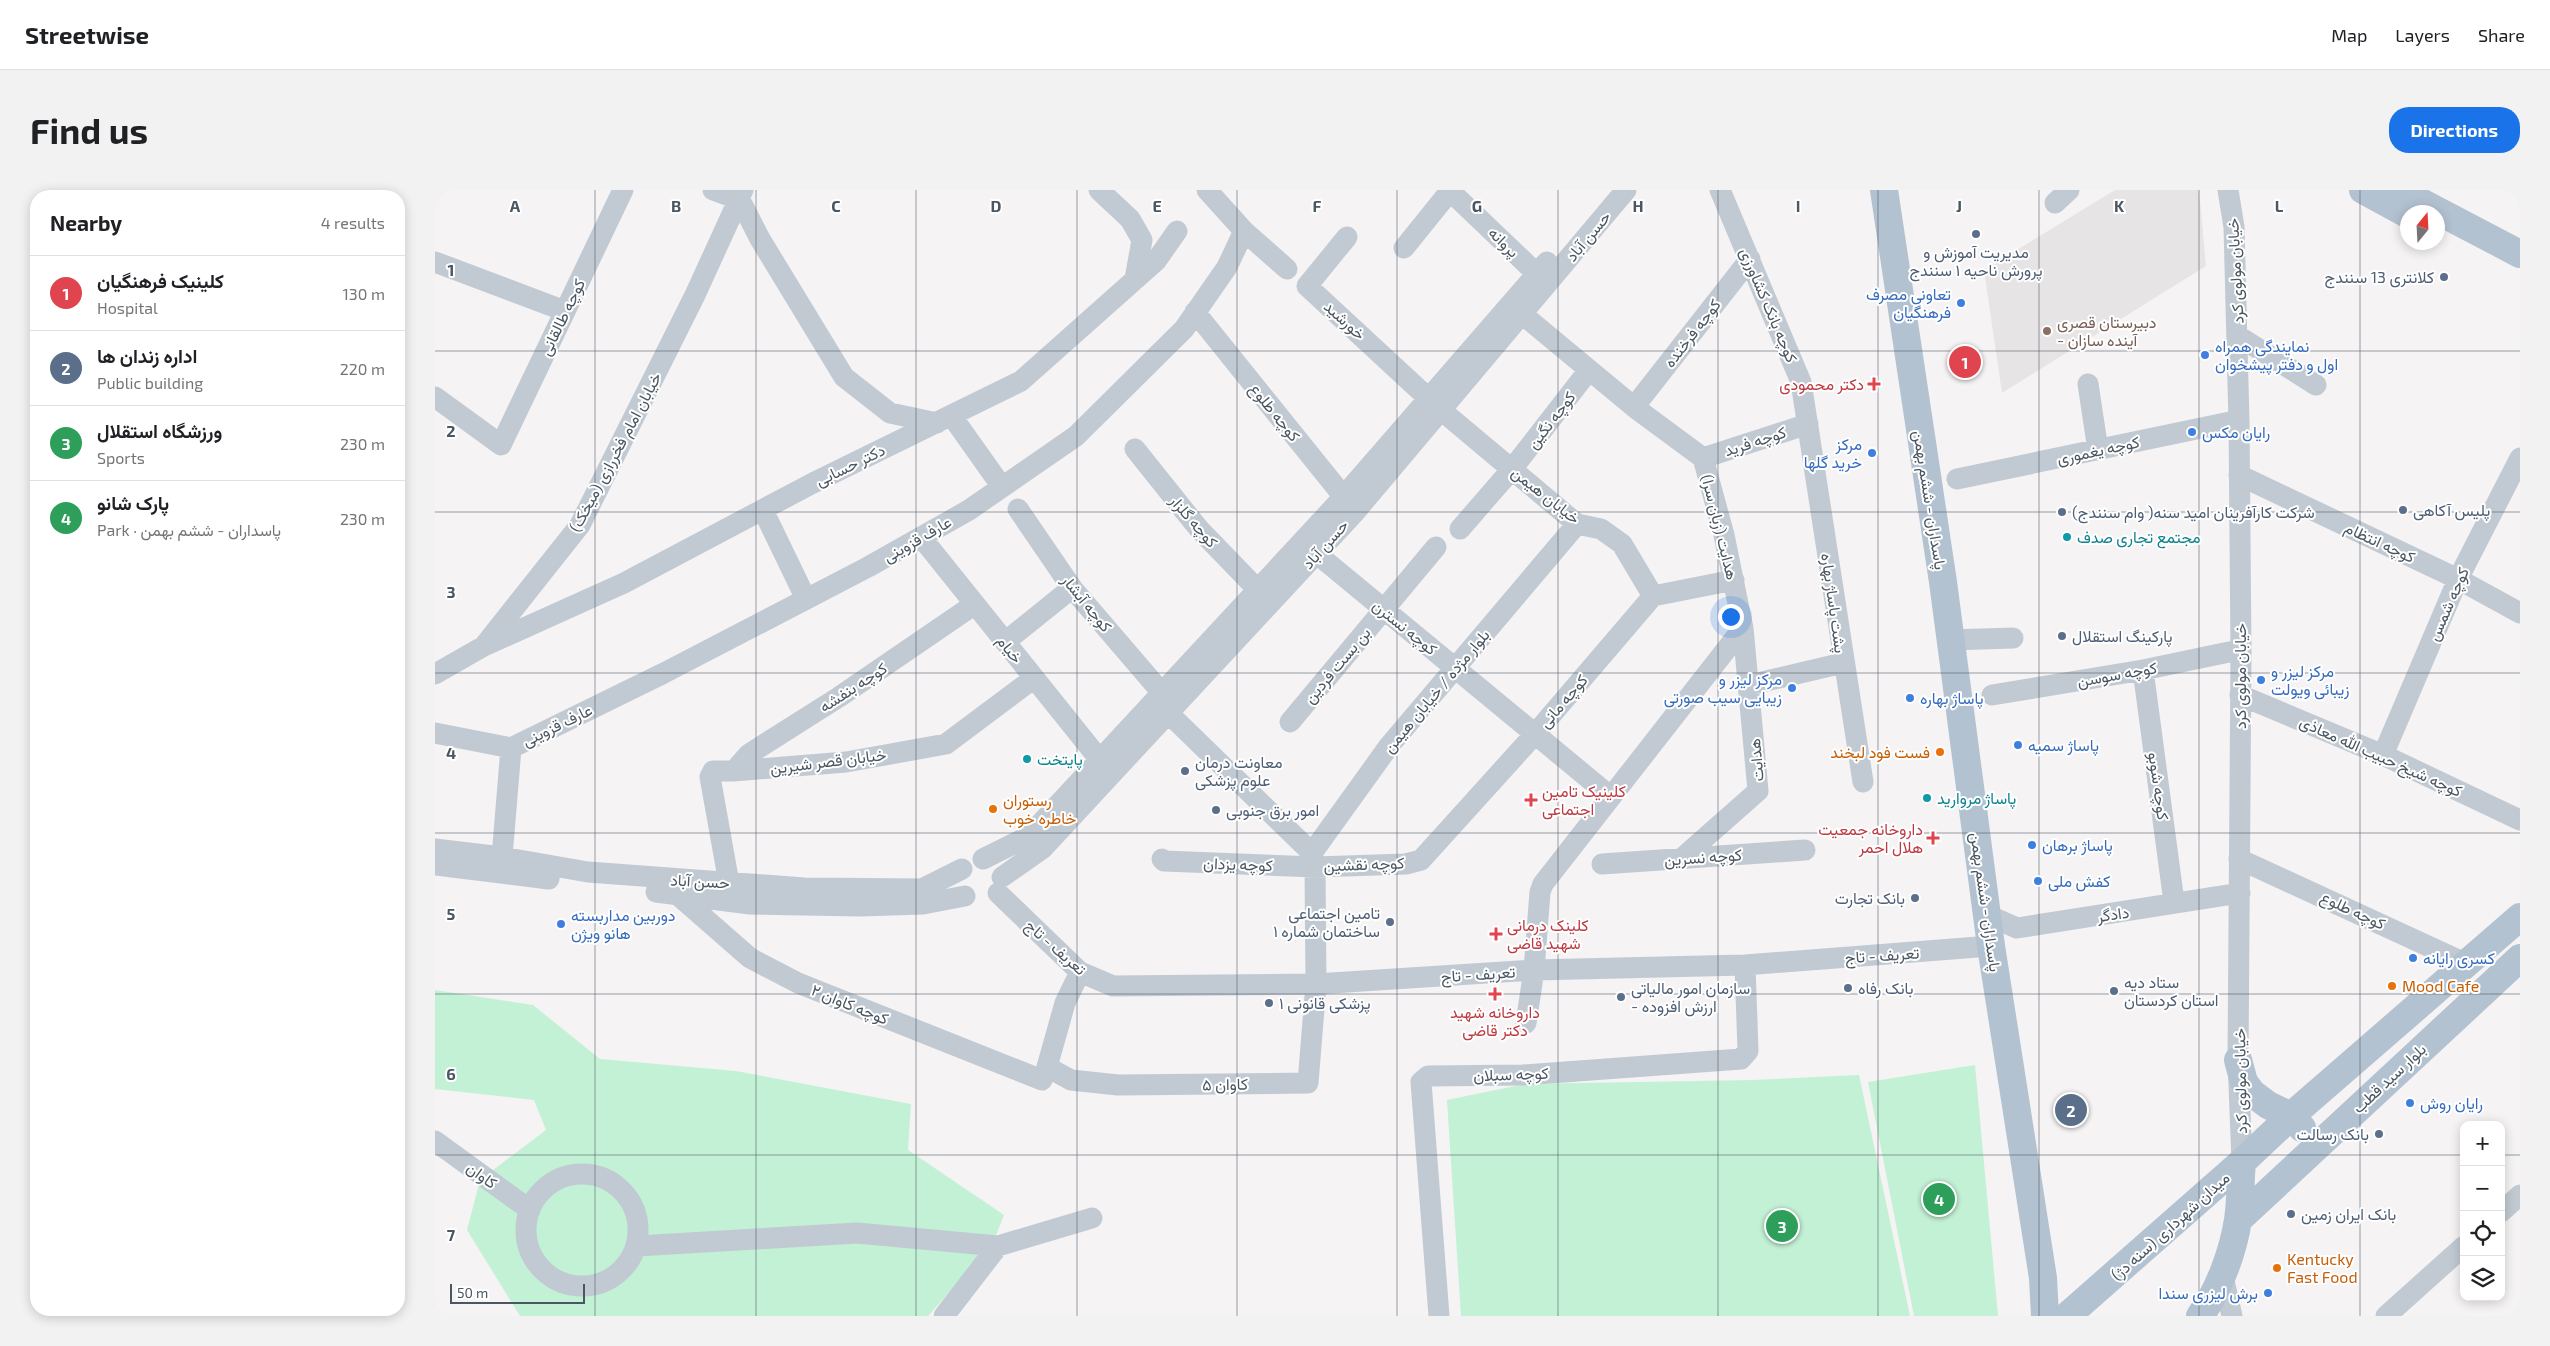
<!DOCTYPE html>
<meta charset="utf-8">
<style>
body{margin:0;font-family:"Exo 2",Vazirmatn,sans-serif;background:#f2f2f2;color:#202124}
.controls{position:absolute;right:15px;bottom:15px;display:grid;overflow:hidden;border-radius:10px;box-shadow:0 2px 12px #0003}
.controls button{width:45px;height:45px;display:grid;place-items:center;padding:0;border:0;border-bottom:1px solid #e0e0e0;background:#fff;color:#202124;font:25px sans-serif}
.compass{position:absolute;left:1965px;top:15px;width:45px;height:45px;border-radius:50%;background:#fff;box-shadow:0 2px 12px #0003;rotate:18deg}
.scale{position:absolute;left:15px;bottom:12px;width:135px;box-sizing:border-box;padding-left:5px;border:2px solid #4a5661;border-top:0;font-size:14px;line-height:18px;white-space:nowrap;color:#4a5661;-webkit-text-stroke:4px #fff;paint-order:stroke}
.you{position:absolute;left:1295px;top:426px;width:18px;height:18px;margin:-12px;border:4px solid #fff;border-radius:50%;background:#1a73e8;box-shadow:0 0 0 8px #1a73e833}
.badge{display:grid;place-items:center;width:32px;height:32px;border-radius:50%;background:#1a73e8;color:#fff;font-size:16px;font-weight:700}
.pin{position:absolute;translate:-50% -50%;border:2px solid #fff;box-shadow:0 1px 5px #0006}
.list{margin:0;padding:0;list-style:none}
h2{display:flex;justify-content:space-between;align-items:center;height:65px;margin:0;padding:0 20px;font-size:21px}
h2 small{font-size:16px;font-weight:400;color:#757577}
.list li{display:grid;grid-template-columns:32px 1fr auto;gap:15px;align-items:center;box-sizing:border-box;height:75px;padding:0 20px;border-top:1px solid #e0e0e0}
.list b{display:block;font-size:19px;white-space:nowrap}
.list p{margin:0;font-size:16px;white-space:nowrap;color:#757577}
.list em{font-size:16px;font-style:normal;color:#757577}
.icon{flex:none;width:28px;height:28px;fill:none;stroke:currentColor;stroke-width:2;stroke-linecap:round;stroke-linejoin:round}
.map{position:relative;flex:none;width:2085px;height:1126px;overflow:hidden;border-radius:20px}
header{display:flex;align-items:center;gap:30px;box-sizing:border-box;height:70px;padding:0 25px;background:#fff;border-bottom:1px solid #e0e0e0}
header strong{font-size:24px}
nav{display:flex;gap:28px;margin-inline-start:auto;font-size:18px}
.intro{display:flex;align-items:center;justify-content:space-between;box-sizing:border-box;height:120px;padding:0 30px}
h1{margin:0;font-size:35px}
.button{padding:12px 22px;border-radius:20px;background:#1a73e8;color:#fff;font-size:18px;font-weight:700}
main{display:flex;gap:30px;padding:0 30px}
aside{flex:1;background:#fff;border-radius:20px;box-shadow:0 2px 12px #0003}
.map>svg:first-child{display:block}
.education{fill:#e6e4e5}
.green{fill:#c3f1d5}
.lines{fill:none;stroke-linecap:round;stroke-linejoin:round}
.minor{stroke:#c1cad2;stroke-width:21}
.major{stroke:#b3c2d1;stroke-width:28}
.grid{fill:none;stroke:#4a5661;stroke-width:1;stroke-opacity:0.55}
.service-dot{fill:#5c6f8a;stroke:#fff;stroke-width:2}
.shop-dot{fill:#3f7fe0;stroke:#fff;stroke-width:2}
.education-dot{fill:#8d6e63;stroke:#fff;stroke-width:2}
.health-dot{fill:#e0444e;stroke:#fff;stroke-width:2}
.culture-dot{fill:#0f9aa8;stroke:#fff;stroke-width:2}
.food-dot{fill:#e8710a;stroke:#fff;stroke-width:2}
.labels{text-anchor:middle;stroke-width:4;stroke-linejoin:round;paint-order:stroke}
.street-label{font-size:16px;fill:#4a5661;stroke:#fff}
.service-label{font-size:16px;fill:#4e5e75;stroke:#fff;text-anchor:start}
.shop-label{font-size:16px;fill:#366cbe;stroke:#fff;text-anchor:start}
.education-label{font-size:16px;fill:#785e54;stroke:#fff;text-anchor:start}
.health-label{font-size:16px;fill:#be3a42;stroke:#fff;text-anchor:end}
.culture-label{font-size:16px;fill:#0d838f;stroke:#fff;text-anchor:start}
.food-label{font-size:16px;fill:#c56008;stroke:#fff;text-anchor:start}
.grid-label{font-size:16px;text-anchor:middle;font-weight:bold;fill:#4a5661;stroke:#fff;stroke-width:4;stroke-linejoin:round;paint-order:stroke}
</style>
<header>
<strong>Streetwise</strong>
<nav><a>Map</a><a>Layers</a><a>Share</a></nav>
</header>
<div class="intro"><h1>Find us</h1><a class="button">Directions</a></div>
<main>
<aside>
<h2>Nearby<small>4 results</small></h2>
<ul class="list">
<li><span class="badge" style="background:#e0444e">1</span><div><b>کلینیک فرهنگیان</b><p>Hospital</p></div><em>130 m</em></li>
<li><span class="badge" style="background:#5c6f8a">2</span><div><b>اداره زندان ها</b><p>Public building</p></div><em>220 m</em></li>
<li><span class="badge" style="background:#2e9e5b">3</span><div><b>ورزشگاه استقلال</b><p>Sports</p></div><em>230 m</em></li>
<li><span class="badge" style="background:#2e9e5b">4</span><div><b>پارک شانو</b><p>Park · پاسداران - ششم بهمن</p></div><em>230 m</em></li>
</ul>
</aside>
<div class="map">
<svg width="2085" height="1126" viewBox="0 0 2085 1126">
<rect width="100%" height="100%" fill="#f5f3f3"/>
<!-- education -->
<path class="education" d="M1680,0h84l7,76 -204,127 -18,-123z"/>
<!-- green -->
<path class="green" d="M0,800l98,15 67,54 136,12 175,33 -3,46 96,65 -11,28 -65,73h-408l-53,-86 13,-50 66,-50 -12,-30 -99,-11z
M1540,875l23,251h-84l-46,-234z
M1424,885l51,241h-449l-14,-216 78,-16 229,-4z"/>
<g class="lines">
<!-- minor -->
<path class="minor" d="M278,0l27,10 20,39 84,138 46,36 47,10
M664,0l31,29 12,21 -7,39
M772,0l37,41 43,38
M1014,0l88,84
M1285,0l81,192 62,400
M1793,0l6,37 5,195 2,231 -3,407 4,102
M1620,13l14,-13
M912,47l-40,49 134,124 136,114 24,5 21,15 31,52
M969,58l46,-57
M0,72l130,49
M1076,117l11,7 112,93 69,51 21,77 19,93 -200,256 -3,8 -6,78 -8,53
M760,122l157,195
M1803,146l78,49
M1653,194l10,66
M0,207l66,48 122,-255
M1199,217l116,-148
M516,225l51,72
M700,259l64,80 59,61
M1268,268l105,-34
M1804,285l219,104 62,34
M1522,289l273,-57h9
M583,319l54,79 90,105
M328,320l43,89
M1025,339l52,-60 77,-99
M486,347l179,223
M882,364l293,242
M1515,450l63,-2
M570,452l67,-54
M49,456l140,-63 189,-100 208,-102 135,-120 21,-30
M1708,480l31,232
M0,484l49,-28 96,-121 115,-230 48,-105
M1314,495l94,-22
M1557,505l151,-25 86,-18 12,1
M1805,505l143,60 137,65
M724,514l153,149
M855,532l146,-175
M0,543l76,15 153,-75 204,-106 101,-57 107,-74 108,-107 43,-62 17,-36
M1948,565l75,-176 62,-121
M299,581l15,-17 90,-57 136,-93
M0,659l67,8 86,15 216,16 118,1 40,-20
M67,667l9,-109
M548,669l46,-23 308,-332 210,-242
M727,669l2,2 151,6 91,-3 15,-4 114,-126 118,-138 81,-16
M1246,669l77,-68 -15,-163
M1804,669l228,105
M1167,674l203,-14
M0,675l114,14
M567,687l40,-28 313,-337 271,-322
M294,693l-19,-106 3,-6h21l112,-9 100,-18 88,-66
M221,702l94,12 110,2 63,-2 42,-8
M563,703l82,79 33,14 203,-2 218,-14 211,-5 246,-19
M243,705l72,63 48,25 244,97
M1552,725l30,13 223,-35
M645,782l-15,31 -18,64 24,13 47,5 190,-2 8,-99 -1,-117 -3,-14 77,-107 188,-222
M0,951l95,69
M91 1040a56 56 0 1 1 112 0a56 56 0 1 1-112 0Z
M2066,1022l19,-17
M202,1056l220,-13 141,13 94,-28
M1787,1082l10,44
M509,1126l54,-70
M1004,1126l-18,-234 7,-6 95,-1 218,-16 7,-8 -3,-86
M1951,1126l78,-70"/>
<!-- major -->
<path class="major" d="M1449,0l59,392 48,364 52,332 2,38
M1928,0l44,24
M1963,0l122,64
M1803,870l6,22 8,11 16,12 23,11 11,12
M1807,972l49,-46 229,-199
M1803,1030l282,-262
M1632,1126l175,-154c-2,19 -1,39 -4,58 -5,32 -19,70 -38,96"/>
</g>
<!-- grid -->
<path class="grid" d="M160,0v1126M321,0v1126M481,0v1126M642,0v1126M802,0v1126M962,0v1126M1123,0v1126M1283,0v1126M1443,0v1126M1604,0v1126M1764,0v1126M1925,0v1126M0,161h2085M0,322h2085M0,483h2085M0,643h2085M0,804h2085M0,965h2029M2066,965h19"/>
<!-- markers -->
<g class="service-dot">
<circle cx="1541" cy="44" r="5"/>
<circle cx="2009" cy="87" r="5"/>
<circle cx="1968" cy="320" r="5"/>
<circle cx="1627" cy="322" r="5"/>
<circle cx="1627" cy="446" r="5"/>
<circle cx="750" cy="581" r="5"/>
<circle cx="781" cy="620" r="5"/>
<circle cx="1480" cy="708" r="5"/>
<circle cx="955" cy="732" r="5"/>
<circle cx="1413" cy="798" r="5"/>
<circle cx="1679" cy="801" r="5"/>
<circle cx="1186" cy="807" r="5"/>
<circle cx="834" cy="813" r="5"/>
<circle cx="1944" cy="944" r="5"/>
<circle cx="1856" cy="1024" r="5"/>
</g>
<g class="shop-dot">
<circle cx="1526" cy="113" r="5"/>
<circle cx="1770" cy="165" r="5"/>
<circle cx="1757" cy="242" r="5"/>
<circle cx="1437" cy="263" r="5"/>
<circle cx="1826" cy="490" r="5"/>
<circle cx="1357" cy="498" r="5"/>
<circle cx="1475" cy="508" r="5"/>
<circle cx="1583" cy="555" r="5"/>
<circle cx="1597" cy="655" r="5"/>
<circle cx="1603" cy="691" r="5"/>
<circle cx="126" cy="734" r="5"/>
<circle cx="1978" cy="768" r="5"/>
<circle cx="1975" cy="913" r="5"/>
<circle cx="1833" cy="1103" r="5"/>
</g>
<circle class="education-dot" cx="1612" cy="141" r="5"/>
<g class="health-dot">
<path d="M1436.5 186.5h5v5h5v5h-5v5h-5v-5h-5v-5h5z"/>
<path d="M1093.5 602.5h5v5h5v5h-5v5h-5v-5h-5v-5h5z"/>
<path d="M1495.5 640.5h5v5h5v5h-5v5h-5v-5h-5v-5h5z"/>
<path d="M1058.5 736.5h5v5h5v5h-5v5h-5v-5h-5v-5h5z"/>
<path d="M1057.5 796.5h5v5h5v5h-5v5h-5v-5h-5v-5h5z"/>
</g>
<g class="culture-dot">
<circle cx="1632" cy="347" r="5"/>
<circle cx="592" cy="569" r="5"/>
<circle cx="1492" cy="608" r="5"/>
</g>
<g class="food-dot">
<circle cx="1505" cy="562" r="5"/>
<circle cx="558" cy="619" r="5"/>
<circle cx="1957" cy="796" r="5"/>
<circle cx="1842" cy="1078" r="5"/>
</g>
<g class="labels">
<!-- street labels -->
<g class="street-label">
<text transform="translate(1153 46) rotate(-50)" y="6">حسن آباد</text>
<text transform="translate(1069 52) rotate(44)" y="6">پروانه</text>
<text transform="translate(1800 81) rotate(-93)" y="6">خیابان مولوی کرد</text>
<text transform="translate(1334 115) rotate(67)" y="6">کوچه بانک کشاورزی</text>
<text transform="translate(127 127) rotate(-64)" y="6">کوچه طالقانی</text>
<text transform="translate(910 130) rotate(42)" y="6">خورشید</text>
<text transform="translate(1257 143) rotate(-52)" y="6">کوچه فرخنده</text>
<text transform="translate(840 222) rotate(51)" y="6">کوچه طلوع</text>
<text transform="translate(1116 230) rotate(-52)" y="6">کوچه نگین</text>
<text transform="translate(1320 251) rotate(-18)" y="6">کوچه فرید</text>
<text transform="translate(1663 260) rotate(-12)" y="6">کوچه یغموری</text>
<text transform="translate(180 262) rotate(-62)" y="6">خیابان امام فخررازی (میخک)</text>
<text transform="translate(415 275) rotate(-26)" y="6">دکتر حسابی</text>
<text transform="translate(1111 305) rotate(38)" y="6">خیابان هیمن</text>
<text transform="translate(1495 310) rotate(81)" y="6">پاسداران - ششم بهمن</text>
<text transform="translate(759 331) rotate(49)" y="6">کوچه گلزار</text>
<text transform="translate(1285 337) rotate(76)" y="6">هدایت (زبان سرا)</text>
<text transform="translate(482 349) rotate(-30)" y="6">عارف قزوینی</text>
<text transform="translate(1945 352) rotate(25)" y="6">کوچه انتظام</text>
<text transform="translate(890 354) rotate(-48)" y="6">حسن آباد</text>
<text transform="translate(652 413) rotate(51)" y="6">کوچه آبشار</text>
<text transform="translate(1399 413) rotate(82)" y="6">پشت پاساژ بهاره</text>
<text transform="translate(2013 414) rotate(-66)" y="6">کوچه شمس</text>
<text transform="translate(970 437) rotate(39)" y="6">کوچه نسترن</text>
<text transform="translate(575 459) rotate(51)" y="6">خیام</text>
<text transform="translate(902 475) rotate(-50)" y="6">بن بست فردین</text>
<text transform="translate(1682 484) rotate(-10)" y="6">کوچه سوسن</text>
<text transform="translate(1805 486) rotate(-90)" y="6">خیابان مولوی کرد</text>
<text transform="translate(418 497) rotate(-33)" y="6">کوچه بنفشه</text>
<text transform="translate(1001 501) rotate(-50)" y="6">بلوار مژده / خیابان هیمن</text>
<text transform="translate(1128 511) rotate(-49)" y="6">کوچه مانی</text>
<text transform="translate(122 535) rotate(-26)" y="6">عارف قزوینی</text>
<text transform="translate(1946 566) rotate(24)" y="6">کوچه شیخ حبیب الله معاذی</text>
<text transform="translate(1321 570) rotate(-95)" y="6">هدایت</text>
<text transform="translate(393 571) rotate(-7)" y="6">خیابان قصر شیرین</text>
<text transform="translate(1724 596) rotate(82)" y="6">کوچه شوبو</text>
<text transform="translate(1268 667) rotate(-4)" y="6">کوچه نسرین</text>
<text transform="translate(803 674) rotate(2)" y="6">کوچه یزدان</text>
<text transform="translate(929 674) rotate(-2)" y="6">کوچه نقشین</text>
<text transform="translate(265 691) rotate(3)" y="6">حسن آباد</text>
<text transform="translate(1551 712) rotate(82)" y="6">پاسداران - ششم بهمن</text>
<text transform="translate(1918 720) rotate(25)" y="6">کوچه طلوع</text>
<text transform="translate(1678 724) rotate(-8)" y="6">دادگر</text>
<text transform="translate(621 757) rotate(41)" y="6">تعریف - تاج</text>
<text transform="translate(1447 765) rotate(-4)" y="6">تعریف - تاج</text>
<text transform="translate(1043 784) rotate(-4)" y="6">تعریف - تاج</text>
<text transform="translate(415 814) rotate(22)" y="6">کوچه کاوان ۲</text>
<text transform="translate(1076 884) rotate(-2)" y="6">کوچه سبلان</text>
<text transform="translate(1954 888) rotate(-43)" y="6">بلوار سید قطب</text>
<text transform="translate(1805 891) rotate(-91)" y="6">خیابان مولوی کرد</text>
<text transform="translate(790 894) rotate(-1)" y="6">کاوان ۵</text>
<text transform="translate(47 985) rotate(36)" y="6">کاوان</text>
<text transform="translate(1735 1036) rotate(-42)" y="6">میدان شهرداری (سنه دژ)</text>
</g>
<!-- service labels -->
<g class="service-label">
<text x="1541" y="68" text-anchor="middle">مدیریت آموزش و<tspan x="1541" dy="18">پرورش ناحیه ۱ سنندج</tspan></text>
<text x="1999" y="93" text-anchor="end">کلانتری 13 سنندج</text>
<text x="1978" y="326">پلیس آکاهی</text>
<text x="1637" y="328">شرکت کارآفرینان امید سنه( وام سنندج)</text>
<text x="1637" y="452">پارکینگ استقلال</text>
<text x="760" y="578">معاونت درمان<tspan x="760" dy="18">علوم پزشکی</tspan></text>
<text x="791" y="626">امور برق جنوبی</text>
<text x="1470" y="714" text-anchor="end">بانک تجارت</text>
<text x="945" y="729" text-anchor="end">تامین اجتماعی<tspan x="945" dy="18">ساختمان شماره ۱</tspan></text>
<text x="1689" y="798">ستاد دیه<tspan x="1689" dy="18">استان کردستان</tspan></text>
<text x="1196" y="804">سازمان امور مالیاتی<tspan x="1196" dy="18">- ارزش افزوده</tspan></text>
<text x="1423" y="804">بانک رفاه</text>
<text x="844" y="819">پزشکی قانونی ۱</text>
<text x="1934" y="950" text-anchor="end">بانک رسالت</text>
<text x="1866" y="1030">بانک ایران زمین</text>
</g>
<!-- shop labels -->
<g class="shop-label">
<text x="1516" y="110" text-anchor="end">تعاونی مصرف<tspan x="1516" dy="18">فرهنگیان</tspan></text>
<text x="1780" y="162">نمایندگی همراه<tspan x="1780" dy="18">اول و دفتر پیشخوان</tspan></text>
<text x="1767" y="248">رایان مکس</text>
<text x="1427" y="260" text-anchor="end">مرکز<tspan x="1427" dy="18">خرید گلها</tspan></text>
<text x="1836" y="487">مرکز لیزر و<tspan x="1836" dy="18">زیبائی ویولت</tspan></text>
<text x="1347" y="495" text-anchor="end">مرکز لیزر و<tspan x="1347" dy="18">زیبایی سیب صورتی</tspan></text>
<text x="1485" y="514">پاساژ بهاره</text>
<text x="1593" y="561">پاساژ سمیه</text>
<text x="1607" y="661">پاساژ برهان</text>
<text x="1613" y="697">کفش ملی</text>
<text x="136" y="731">دوربین مداربسته<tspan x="136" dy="18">هانو ویژن</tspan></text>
<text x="1988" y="774">کسری رایانه</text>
<text x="1985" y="919">رایان روش</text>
<text x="1823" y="1109" text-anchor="end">برش لیزری سندا</text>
</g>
<!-- education labels -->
<g class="education-label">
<text x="1622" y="138">دبیرستان قصری<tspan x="1622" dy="18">- آینده سازان</tspan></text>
</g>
<!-- health labels -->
<g class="health-label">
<text x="1429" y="200">دکتر محمودی</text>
<text x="1107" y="607" text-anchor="start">کلینیک تامین<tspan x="1107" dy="18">اجتماعی</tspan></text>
<text x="1488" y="645">داروخانه جمعیت<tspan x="1488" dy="18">هلال احمر</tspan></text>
<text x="1072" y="741" text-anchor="start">کلینک درمانی<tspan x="1072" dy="18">شهید قاضی</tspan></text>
<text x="1060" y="828" text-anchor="middle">داروخانه شهید<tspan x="1060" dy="18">دکتر قاضی</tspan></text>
</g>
<!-- culture labels -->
<g class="culture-label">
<text x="1642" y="353">مجتمع تجاری صدف</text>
<text x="602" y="575">پایتخت</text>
<text x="1502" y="614">پاساژ مروارید</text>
</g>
<!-- food labels -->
<g class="food-label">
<text x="1495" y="568" text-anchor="end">فست فود لبخند</text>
<text x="568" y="616">رستوران<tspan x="568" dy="18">خاطره خوب</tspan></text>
<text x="1967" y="802">Mood Cafe</text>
<text x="1852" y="1075">Kentucky<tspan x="1852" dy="18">Fast Food</tspan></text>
</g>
</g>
<g class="grid-label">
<text x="80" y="22">A</text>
<text x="241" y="22">B</text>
<text x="401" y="22">C</text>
<text x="561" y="22">D</text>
<text x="722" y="22">E</text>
<text x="882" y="22">F</text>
<text x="1042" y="22">G</text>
<text x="1203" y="22">H</text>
<text x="1363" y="22">I</text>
<text x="1524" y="22">J</text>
<text x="1684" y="22">K</text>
<text x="1844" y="22">L</text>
<text x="16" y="86">1</text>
<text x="16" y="247">2</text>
<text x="16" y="408">3</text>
<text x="16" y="569">4</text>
<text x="16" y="730">5</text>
<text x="16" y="890">6</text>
<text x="16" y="1051">7</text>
</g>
</svg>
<div class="controls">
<button>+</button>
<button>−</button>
<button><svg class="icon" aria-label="locate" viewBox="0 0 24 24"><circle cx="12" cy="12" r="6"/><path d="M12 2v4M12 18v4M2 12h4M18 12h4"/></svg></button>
<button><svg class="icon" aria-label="layers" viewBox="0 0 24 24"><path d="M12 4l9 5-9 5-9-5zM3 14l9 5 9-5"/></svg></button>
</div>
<svg class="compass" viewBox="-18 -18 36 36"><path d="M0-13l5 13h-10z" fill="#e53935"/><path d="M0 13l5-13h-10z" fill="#757577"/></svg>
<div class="scale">50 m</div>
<div class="you"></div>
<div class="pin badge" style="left:1530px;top:172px;background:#e0444e">1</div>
<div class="pin badge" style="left:1636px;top:920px;background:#5c6f8a">2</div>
<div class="pin badge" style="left:1347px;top:1036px;background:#2e9e5b">3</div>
<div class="pin badge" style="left:1504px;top:1009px;background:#2e9e5b">4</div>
</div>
</main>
